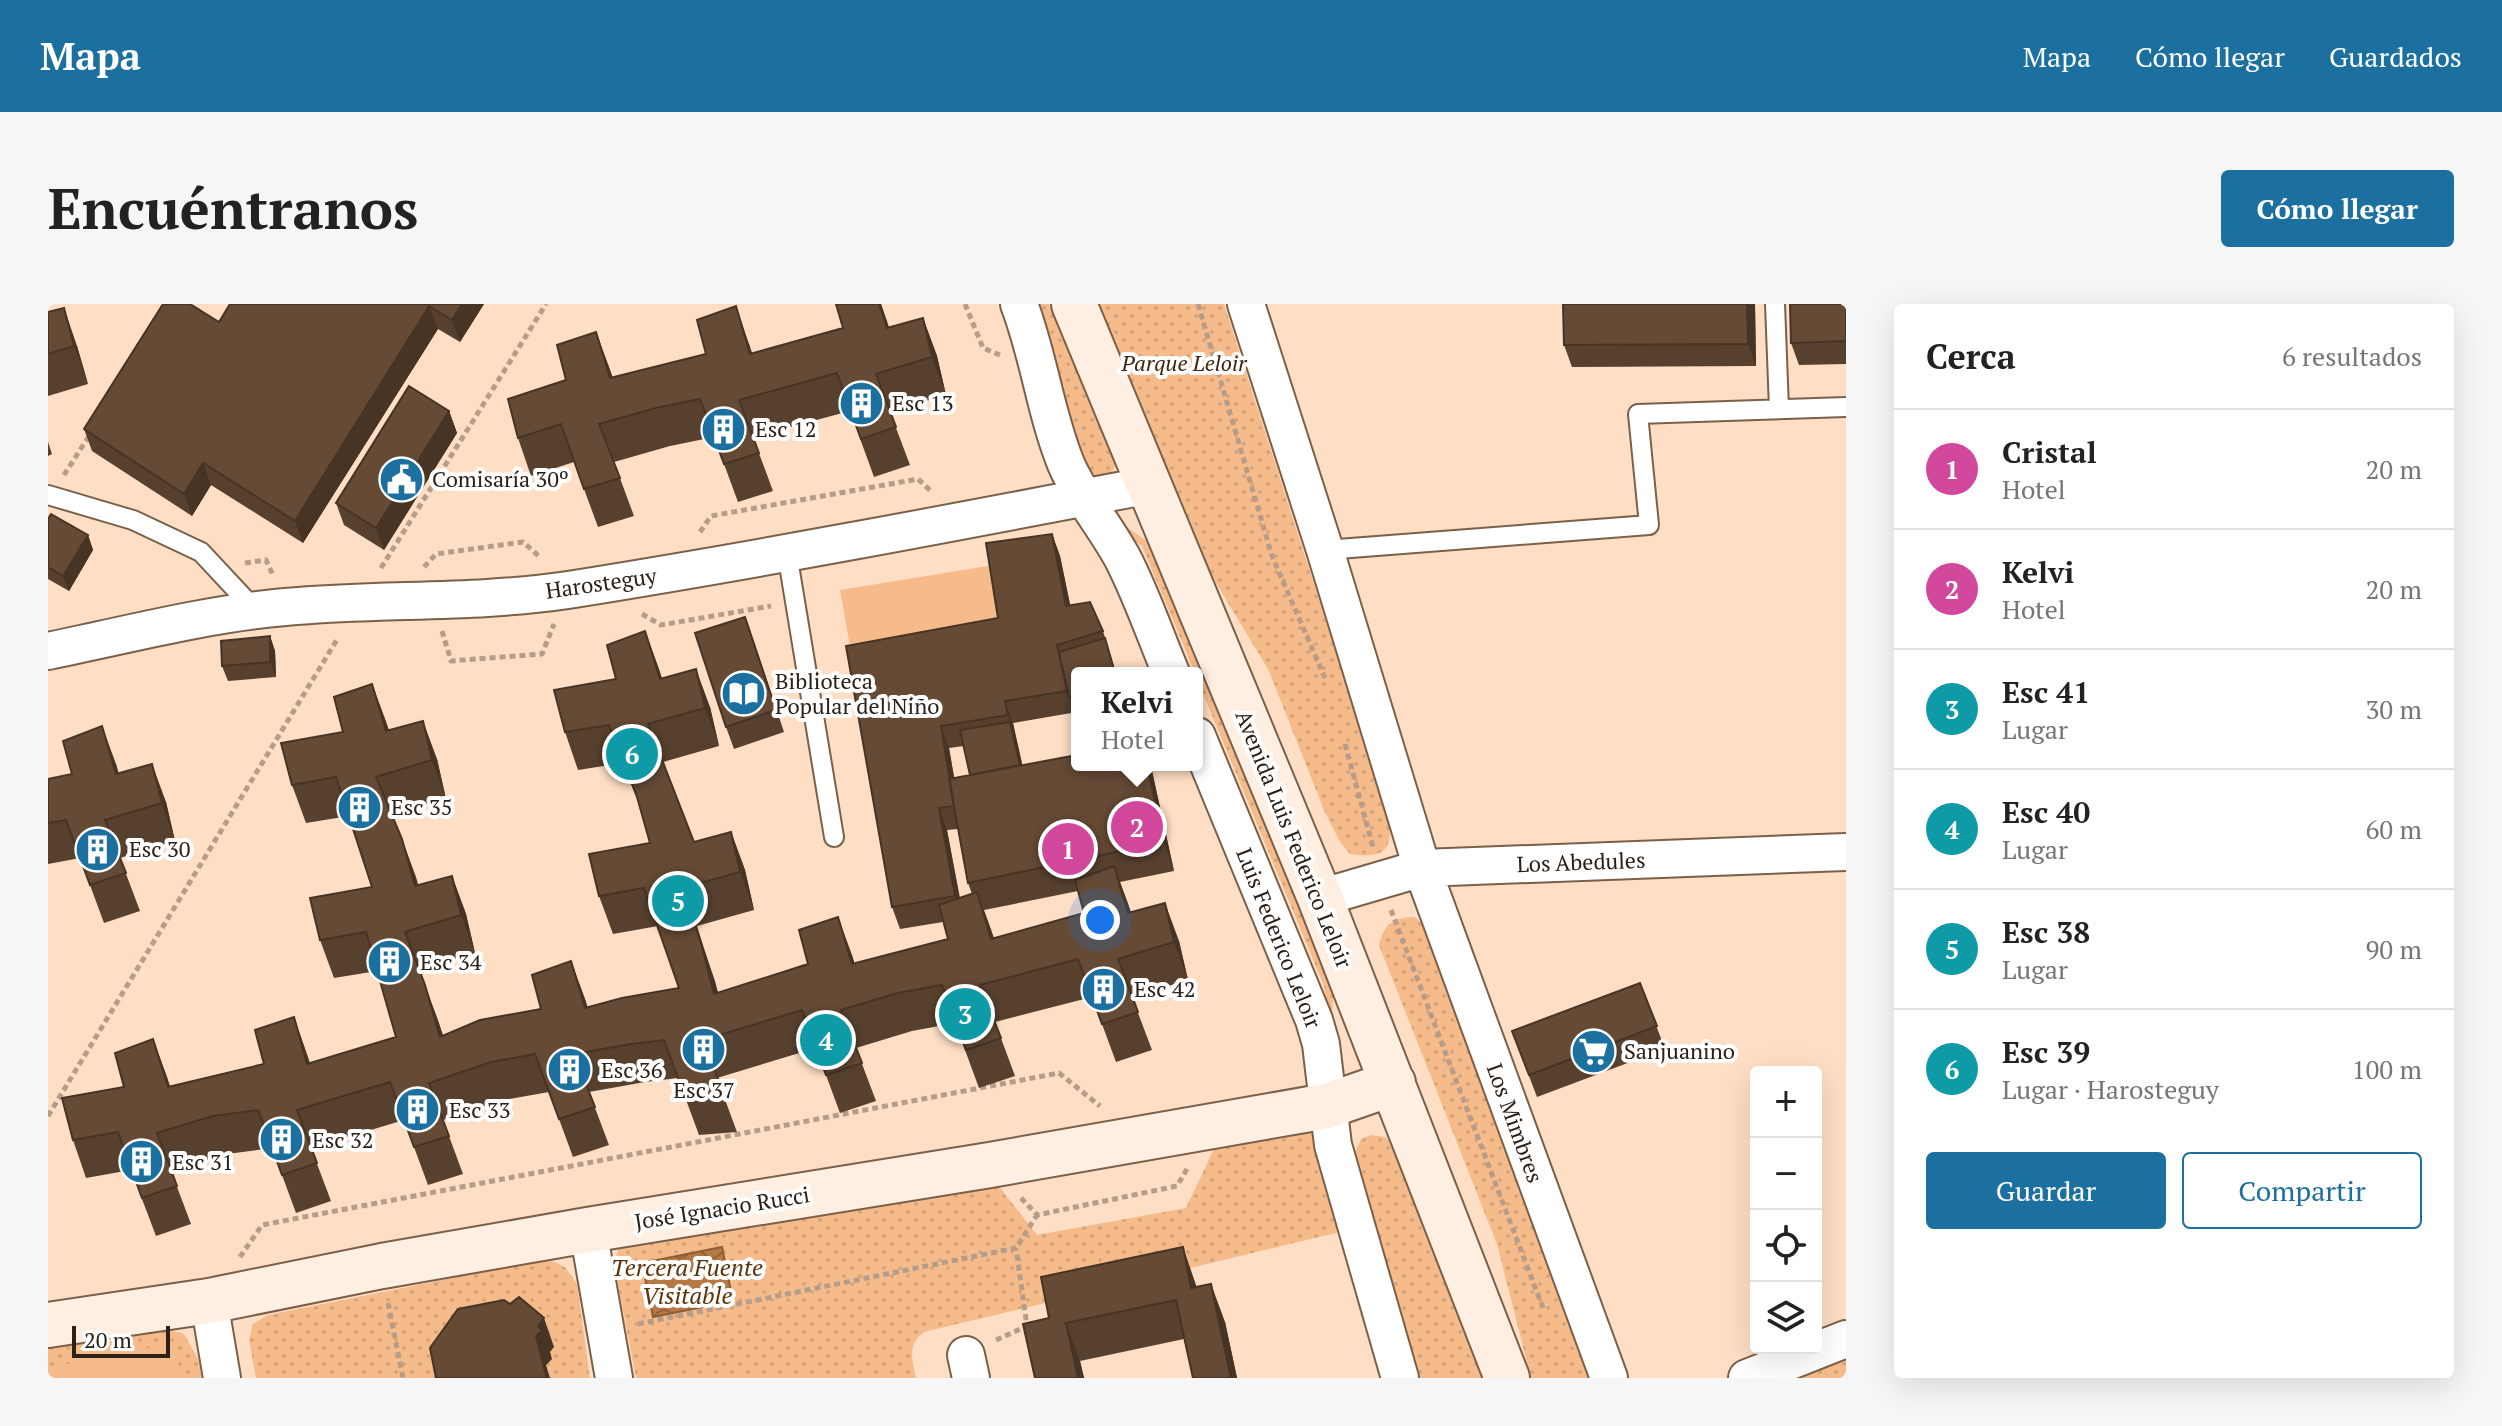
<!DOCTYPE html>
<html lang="es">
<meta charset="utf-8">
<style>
body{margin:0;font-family:"PT Serif",serif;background:#f6f6f6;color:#222}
.controls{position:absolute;right:24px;bottom:24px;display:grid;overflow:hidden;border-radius:8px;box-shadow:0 8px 32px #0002}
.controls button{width:72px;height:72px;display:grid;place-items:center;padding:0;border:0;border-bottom:2px solid #e0e0e0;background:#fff;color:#222;font:40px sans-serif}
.scale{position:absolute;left:24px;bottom:20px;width:98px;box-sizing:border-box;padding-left:8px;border:4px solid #2c2017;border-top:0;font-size:22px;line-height:28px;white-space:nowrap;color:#2c2017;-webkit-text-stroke:6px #fff;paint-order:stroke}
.you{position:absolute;left:1052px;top:616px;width:28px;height:28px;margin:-20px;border:6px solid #fff;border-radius:50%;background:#1a73e8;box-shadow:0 0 0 12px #1a73e833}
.badge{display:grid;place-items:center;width:52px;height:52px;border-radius:50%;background:#1c70a0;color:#fff;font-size:26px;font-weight:700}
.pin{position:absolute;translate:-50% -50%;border:4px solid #fff;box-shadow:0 2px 8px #0006}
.popup{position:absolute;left:1023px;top:363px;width:132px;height:104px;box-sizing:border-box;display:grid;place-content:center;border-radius:8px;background:#fff;filter:drop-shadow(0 2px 6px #0005);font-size:26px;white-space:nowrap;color:#767676}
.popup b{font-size:30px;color:#222}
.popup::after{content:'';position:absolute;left:50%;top:100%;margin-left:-16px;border:16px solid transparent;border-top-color:#fff}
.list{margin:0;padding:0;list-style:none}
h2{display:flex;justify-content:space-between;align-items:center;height:104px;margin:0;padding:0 32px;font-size:34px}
h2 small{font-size:26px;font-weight:400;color:#767676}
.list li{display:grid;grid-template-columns:52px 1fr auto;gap:24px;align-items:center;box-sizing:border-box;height:120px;padding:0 32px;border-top:2px solid #e0e0e0}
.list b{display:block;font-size:30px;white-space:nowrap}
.list p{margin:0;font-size:26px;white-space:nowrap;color:#767676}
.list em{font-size:26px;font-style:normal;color:#767676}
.actions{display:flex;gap:16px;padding:24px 32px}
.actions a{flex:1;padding:18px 0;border:2px solid #1c70a0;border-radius:8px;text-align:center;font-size:28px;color:#1c70a0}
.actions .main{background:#1c70a0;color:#fff}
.icon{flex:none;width:44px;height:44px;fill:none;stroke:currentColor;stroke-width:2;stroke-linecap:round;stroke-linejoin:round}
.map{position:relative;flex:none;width:1798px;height:1074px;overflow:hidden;border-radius:8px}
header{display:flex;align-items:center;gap:48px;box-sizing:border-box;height:112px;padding:0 40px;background:#1c70a0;color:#fff}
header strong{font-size:38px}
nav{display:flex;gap:44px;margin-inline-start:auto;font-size:28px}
.intro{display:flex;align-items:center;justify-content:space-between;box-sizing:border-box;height:192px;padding:0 48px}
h1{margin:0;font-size:56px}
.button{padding:20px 36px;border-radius:8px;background:#1c70a0;color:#fff;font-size:28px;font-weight:700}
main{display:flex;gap:48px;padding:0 48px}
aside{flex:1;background:#fff;border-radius:8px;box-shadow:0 8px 32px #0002}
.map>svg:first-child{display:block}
.green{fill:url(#green-dots)}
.pitch{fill:#f6bb8b}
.water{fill:url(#water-waves);stroke:#8d5e36;stroke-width:2}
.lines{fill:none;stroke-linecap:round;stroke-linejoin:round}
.lane-casing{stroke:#7b6049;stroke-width:22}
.street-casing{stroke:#7b6049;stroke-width:40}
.secondary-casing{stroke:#7b6049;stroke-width:48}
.path{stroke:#b69d89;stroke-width:5;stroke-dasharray:6 4;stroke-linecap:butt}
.lane{stroke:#fff;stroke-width:18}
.street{stroke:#fff;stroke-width:36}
.secondary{stroke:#ffefe2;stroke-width:44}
.wall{fill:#57402e;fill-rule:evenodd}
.shaded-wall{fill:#473425}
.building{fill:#654a35;stroke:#473425;stroke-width:2}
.labels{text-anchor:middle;stroke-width:8;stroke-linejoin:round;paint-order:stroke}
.park-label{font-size:22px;font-style:italic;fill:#40260e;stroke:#fff}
.poi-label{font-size:22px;fill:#2c2017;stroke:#fff;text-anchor:start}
.street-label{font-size:22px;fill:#2c2017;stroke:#fff}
.water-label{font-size:24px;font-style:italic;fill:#5e340a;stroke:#fff}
</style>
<header>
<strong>Mapa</strong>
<nav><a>Mapa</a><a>Cómo llegar</a><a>Guardados</a></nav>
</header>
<div class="intro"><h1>Encuéntranos</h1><a class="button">Cómo llegar</a></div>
<main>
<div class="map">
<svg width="1798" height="1074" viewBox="0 0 1798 1074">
<defs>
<pattern id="green-dots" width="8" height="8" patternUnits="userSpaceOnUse" patternTransform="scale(2)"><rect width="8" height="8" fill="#f6bb8b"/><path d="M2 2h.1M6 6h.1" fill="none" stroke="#d3a077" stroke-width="1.8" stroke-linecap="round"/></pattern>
<pattern id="water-waves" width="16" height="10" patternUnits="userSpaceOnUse" patternTransform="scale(2)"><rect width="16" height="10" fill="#b67943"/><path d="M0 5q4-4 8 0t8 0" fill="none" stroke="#946337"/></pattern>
</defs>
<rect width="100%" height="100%" fill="#fedec4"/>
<!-- green -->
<path class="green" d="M985,0h16l67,160 -5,10 -10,4 -12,-5 -11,-13z
M1051,0h125l165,513c5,34 -6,42 -39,37l-11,-14 -15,-30 -56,-141 -61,-101z
M1077,222l22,15 187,451 -3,34c-6,-13 -4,-26 -7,-40l-127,-307v-6h-2l-53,-127 -12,-8z
M1367,613l14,13 175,448h-73l-34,-134 -118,-299c6,-22 13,-27 36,-28z
M1262,816l34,111 -420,101c-17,13 -12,27 -8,46h-280l-22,-115 6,-20 370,-68 47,60 149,-27 39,-82z
M1323,831l14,2 14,12 87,229h-67l-64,-224 6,-15z
M500,955l17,8 12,17 13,94h-334l-7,-38 4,-16 15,-9z
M106,1022l30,8 14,25 4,19h-154v-32z
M1798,1040v34h-95z"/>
<!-- pitch -->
<path class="pitch" d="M946,261l12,76 -152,28 -14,-79z
M127,1039l6,35h-133v-10z"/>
<!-- water -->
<path class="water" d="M674,943l11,54 -80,16 -11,-54z"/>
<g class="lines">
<defs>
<path id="lane" d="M1727,0l4,105
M0,191l85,25 68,32 55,59
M1277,246l324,-25 -11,-111 208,-7
M739,249l47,284"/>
<path id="street" d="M971,0c20,52 26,108 47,160 14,33 40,63 57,95 19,37 32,76 48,114
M1198,0l79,246 97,318 187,510
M0,347c78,-16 158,-37 237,-44 94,-9 189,-3 283,-17 195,-31 388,-68 582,-105
M1149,432l117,284 7,24 12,101 67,233
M1272,594l102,-30 424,-16
M540,926l26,148
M161,997l13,77
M918,1051l5,23
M1699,1074l99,-39"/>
<path id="secondary" d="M1026,0l246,594 187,480
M0,1021l161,-24 173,-35 206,-36 402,-65 337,-59 66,-23"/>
</defs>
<!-- lane casing -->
<use href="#lane" class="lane-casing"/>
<!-- street casing -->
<use href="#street" class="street-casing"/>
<!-- secondary casing -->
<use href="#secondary" class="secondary-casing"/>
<!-- path -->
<path class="path" d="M917,0l18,44 17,7
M1150,0l74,252 53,122
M16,171l27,-42
M652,228l11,-16 207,-37 14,13
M197,259l21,-3 7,15
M376,263l12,-13 87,-12 18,16
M333,264l165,-264
M594,310l19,11 110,-19
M394,327l9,30 91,-7 12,-30
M1297,440l28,103
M1343,606l152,398
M0,812l290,-478
M973,894l16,17 140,-29 10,-17
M192,953l22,-32 797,-152 41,33
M340,999l15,75
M590,1020l378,-76 21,-33
M948,1036l31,-14 -11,-78"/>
<!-- lane -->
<use href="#lane" class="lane"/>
<!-- street -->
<use href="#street" class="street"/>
<!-- secondary -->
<use href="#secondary" class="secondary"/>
</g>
<!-- wall -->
<path class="wall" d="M182,0h254l-24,38 -22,-13 -135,214 -92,-58 -19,31 -100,-65 -8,-22 135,-107z
M788,0h45l8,23 34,-9 14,38 9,39 -56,17 20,53 -36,12 -24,-66 -97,26 20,54 -35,11 -24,-65 -44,9 -56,16 20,54 -36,11 -24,-65 -43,14 -13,-38 48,-58 30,-48 17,46 136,-34 3,9 91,-25z
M1515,0h192l1,62 -184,1 -8,-22z
M1798,0v60l-47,1 -8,-22z
M0,8l29,34 11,38 -40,12z
M401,107l8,22 -73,117 -40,-25 -8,-22z
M0,138l4,12 -4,2z
M0,215l40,16 5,15 -24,41 -21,-12z
M1004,230l8,22 10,49 33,26 13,42h-39v39l-64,11 3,15 6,27 130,6 22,100 -54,11 11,30 48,29 9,39 -56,17 20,53 -36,12 -24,-65 -97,25 20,54 -36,12 -24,-65 -43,8 -56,17 20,53 -36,12 -24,-65 -99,30 20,54 -38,3 -21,-57 -33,4 -56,10 20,53 -36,12 -24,-65 -45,8 -61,20 20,54 -35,11 -24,-65 -93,28 20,53 -35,12 -24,-65 -45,6 -56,17 20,53 -35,12 -25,-66 -45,8 -13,-38 51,-53 29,-48 17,47 94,-22 30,-47 16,46 86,-26 -19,-66 -43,7 -14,-38 52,-53 -23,-71 -43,7 -14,-38 51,-53 29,-48 17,46 48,29 9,40 -55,15 11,25 16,47 34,-10 14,38 9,39 -56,17 24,65 98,-26 30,-48 17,47 91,-20 -21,-62 -45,8 -14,-38 51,-53 -10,-37 -17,-43 -45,7 -13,-38 51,-53 29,-48 17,47 48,29 9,39 -56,16 31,80 37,-10 14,38 9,40 -57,16 21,67 134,-38 2,8 94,-24 -5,-17 -43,7 -8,-22 -46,-261 152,-28zM916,442l6,29 -16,3 -5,-30zM910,525l10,54 4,11 -12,4 -13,-68zM1030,587l6,22 -90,25 -10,-28z
M222,332l5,15 1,26 -48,4 -6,-15z
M705,335l31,93 -50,17 -8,-22z
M68,460l2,9 48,29 9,39 -55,17 20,53 -36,12 -24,-65 -32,6v-85z
M1592,679l25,66 -128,48 -25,-66z
M1149,983l28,35 12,56h-44l-9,-39 -104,22 4,17h-49l-12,-54z"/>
<!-- shaded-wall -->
<path class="shaded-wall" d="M414,0h22l-24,38 -8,-22z
M831,0h2l5,15 14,47z
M1699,0h8l1,62 -8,-22z
M381,2l9,23 -135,214 -8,-22z
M688,2l13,38 15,48 -14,-38z
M16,4l13,38 11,38 -14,-38z
M875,14l14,38 9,39 -14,-38z
M548,28l14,38 14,46 -14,-38z
M401,107l8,22 -73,117 -8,-22z
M155,159l8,22 -19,31 -8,-22z
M1004,230l8,22 15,72 -9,-22z
M40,231l5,15 -24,41 -6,-15z
M597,327l14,38 14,48 -13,-38z
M222,332l5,15 1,26 -6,-15z
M648,365l14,38 9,39 -14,-38z
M324,380l14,38 14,47 -14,-38z
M957,397l8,22 16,71 -6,-15z
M375,417l14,38 9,40 -14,-39z
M54,422l14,38 14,48 -14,-38z
M893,422l8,22 14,80 -8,-22z
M104,460l14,38 9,39 -13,-38z
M1099,461h3l2,6 22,100 -10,-29z
M891,504l8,22 16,88 -8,-22z
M683,528l14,38 9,40 -14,-38z
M354,535l14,38 13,47 -14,-38z
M1066,562l14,38 14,47 -14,-38z
M404,572l14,38 9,39 -14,-38z
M635,584l32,93 13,51 -14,-38z
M929,588l14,38 14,47 -14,-38z
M1117,599l14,38 9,39 -14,-38z
M790,613l14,38 14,47 -14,-38z
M523,657l14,38 14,47 -14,-38z
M377,681l14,38 15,52 -14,-38z
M246,713l13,38 14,47 -14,-38z
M105,735l14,38 14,48 -13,-38z
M1135,943l13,38 9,41 -14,-38z
M1163,980l14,38 12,56h-6z
M496,1014l10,29 -4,5 2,7 -6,6 4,13h-3l-11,-42 2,-10z
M1018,1019l14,38 4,17h-6z"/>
<!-- building -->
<path class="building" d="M115,0h27l29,18 11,-18h232l-10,16 -23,-14 -134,215 -92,-58 -19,31 -100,-65z
M788,0h43l8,24 36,-10 9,39 -56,17 20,53 -35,12 -24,-66 -98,27 20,53 -35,11 -24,-65 -44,9 -57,16 21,54 -36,11 -23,-65 -43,14 -10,-39 58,-19 -9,-35 39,-13 14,46 96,-24 -9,-34 39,-14 14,48 93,-26z
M1515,0h184l1,40 -184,1z
M1742,0h56v37l-55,2z
M16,4l10,38 -26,8v-42z
M361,82l40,25 -73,117 -40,-25z
M3,210l37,21 -25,41 -15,-9v-48z
M1004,230l14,72 24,-4 13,29 -46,14 10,46 -62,10 3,14 -67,11 13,80 -15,2 16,88 -63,11 -46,-261 152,-28 -12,-75z
M697,313l31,93 -50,17 -31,-94z
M597,327l15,48 36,-10 9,39 -57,16 46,118 37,-10 9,40 -57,16 18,55 13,51 94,-30 -9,-34 39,-13 14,47 96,-25 -9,-34 38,-13 14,47 93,-26 -9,-33 39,-14 14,47 37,-10 9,39 -56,17 20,53 -36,12 -24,-65 -98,26 21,53 -35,12 -24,-65 -44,8 -57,17 21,53 -36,12 -24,-65 -99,30 21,54 -39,3 -21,-57 -33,4 -57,10 21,53 -36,12 -24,-65 -44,8 -62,21 20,53 -35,11 -24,-65 -93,28 20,53 -35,12 -24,-65 -45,6 -56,17 20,53 -35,12 -24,-66 -45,8 -11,-42 62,-11 -9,-34 38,-14 15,48 96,-23 -9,-34 39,-13 13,47 89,-27 -30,-105 -46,8 -10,-42 62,-11 -36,-110 -44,8 -11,-42 62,-11 -9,-35 38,-13 14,47 37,-10 9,39 -56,17 26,62 13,47 37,-10 9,39 -56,17 20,53 15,52 40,-17 61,-11 -9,-34 39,-14 14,47 37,-10 57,-10 -35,-100 -45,8 -10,-42 61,-11 -13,-46 -28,-72 -44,7 -11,-42 62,-11 -9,-34z
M222,332v26l-48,4 -1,-25z
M1057,334l10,35h-38v23l-8,1 -10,-45z
M962,418l10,43 -50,10 -10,-45z
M54,422l14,48 36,-10 10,39 -57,17 21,53 -36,12 -24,-65 -18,3v-44l24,-5 -9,-33z
M1029,451v10h70l17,77 -196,41 -19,-104z
M1592,679l17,43 -128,49 -17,-44z
M1135,943l8,41 20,-4 20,94h-38l-17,-78 -110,23 12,55h-43l-12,-54 26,-6 -8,-41z
M471,993l25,21 -6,8 4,5 -6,5 10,40 3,2h-113l-6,-30 28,-39 46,-9 6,4z"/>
<!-- icons -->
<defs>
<symbol id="building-disc" viewBox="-11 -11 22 22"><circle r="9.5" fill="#1c70a0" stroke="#fff"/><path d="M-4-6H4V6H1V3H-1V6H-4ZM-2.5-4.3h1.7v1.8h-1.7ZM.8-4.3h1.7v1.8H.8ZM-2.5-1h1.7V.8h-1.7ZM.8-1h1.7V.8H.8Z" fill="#fff"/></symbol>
<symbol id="civic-disc" viewBox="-11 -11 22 22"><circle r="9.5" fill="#1c70a0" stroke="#fff"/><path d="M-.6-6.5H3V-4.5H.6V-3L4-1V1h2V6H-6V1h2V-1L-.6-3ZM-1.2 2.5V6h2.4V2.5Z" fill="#fff"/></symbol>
<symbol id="library-disc" viewBox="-11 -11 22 22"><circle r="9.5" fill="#1c70a0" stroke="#fff"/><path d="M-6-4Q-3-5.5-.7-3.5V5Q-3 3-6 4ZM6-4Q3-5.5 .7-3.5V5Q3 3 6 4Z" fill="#fff"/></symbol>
<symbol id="supermarket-disc" viewBox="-11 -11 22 22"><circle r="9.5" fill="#1c70a0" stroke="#fff"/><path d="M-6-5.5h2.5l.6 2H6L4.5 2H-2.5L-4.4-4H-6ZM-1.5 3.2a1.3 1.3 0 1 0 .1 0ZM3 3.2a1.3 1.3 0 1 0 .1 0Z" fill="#fff"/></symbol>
</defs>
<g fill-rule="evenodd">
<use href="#building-disc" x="788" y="74" width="51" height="51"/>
<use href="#building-disc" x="650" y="100" width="51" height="51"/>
<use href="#civic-disc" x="328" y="150" width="51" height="51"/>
<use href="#library-disc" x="670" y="364" width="51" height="51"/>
<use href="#building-disc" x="286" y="478" width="51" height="51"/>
<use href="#building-disc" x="24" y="520" width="51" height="51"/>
<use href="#building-disc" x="316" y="632" width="51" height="51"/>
<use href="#building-disc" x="1030" y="660" width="51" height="51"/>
<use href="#building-disc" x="630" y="720" width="51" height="51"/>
<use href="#supermarket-disc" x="1520" y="722" width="51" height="51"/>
<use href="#building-disc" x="496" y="740" width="51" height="51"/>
<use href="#building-disc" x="344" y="780" width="51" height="51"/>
<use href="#building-disc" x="208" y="810" width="51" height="51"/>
<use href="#building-disc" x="68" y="832" width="51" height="51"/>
</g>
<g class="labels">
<!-- park labels -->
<g class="park-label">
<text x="1136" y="67">Parque Leloir</text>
</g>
<!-- poi labels -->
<g class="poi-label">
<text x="844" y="107">Esc 13</text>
<text x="707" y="133">Esc 12</text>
<text x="384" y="183">Comisaría 30º</text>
<text x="727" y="385">Biblioteca<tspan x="727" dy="25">Popular del Niño</tspan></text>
<text x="343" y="511">Esc 35</text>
<text x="81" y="553">Esc 30</text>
<text x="372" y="666">Esc 34</text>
<text x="1086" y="693">Esc 42</text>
<text x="1576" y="755">Sanjuanino</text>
<text x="553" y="774">Esc 36</text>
<text x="656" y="794" text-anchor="middle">Esc 37</text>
<text x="401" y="814">Esc 33</text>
<text x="264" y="844">Esc 32</text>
<text x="124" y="866">Esc 31</text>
</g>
<!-- street labels -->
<g class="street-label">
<text transform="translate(553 279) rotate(-8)" y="8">Harosteguy</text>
<text transform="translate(1246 535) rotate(68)" y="8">Avenida Luis Federico Leloir</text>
<text transform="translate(1533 558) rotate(-2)" y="8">Los Abedules</text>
<text transform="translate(1231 634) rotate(68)" y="8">Luis Federico Leloir</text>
<text transform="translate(1467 819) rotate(70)" y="8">Los Mimbres</text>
<text transform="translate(674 904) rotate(-9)" y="8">José Ignacio Rucci</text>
</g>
<!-- water labels -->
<g class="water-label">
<text x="639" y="972">Tercera Fuente<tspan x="639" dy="28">Visitable</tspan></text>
</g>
</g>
</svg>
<div class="controls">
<button>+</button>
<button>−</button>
<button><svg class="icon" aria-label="locate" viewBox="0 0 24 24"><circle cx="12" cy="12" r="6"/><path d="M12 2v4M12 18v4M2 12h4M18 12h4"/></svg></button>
<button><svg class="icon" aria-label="layers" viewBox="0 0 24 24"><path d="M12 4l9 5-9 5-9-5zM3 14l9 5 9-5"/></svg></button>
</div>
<div class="scale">20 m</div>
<div class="you"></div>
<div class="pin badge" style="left:1020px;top:545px;background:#d1479c">1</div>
<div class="pin badge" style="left:1089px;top:523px;background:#d1479c">2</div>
<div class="popup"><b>Kelvi</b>Hotel</div>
<div class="pin badge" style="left:917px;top:710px;background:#0f9aa8">3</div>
<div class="pin badge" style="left:778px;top:736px;background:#0f9aa8">4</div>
<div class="pin badge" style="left:630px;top:597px;background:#0f9aa8">5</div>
<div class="pin badge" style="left:584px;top:450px;background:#0f9aa8">6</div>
</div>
<aside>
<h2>Cerca<small>6 resultados</small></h2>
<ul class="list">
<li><span class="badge" style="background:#d1479c">1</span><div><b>Cristal</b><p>Hotel</p></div><em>20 m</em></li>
<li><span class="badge" style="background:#d1479c">2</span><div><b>Kelvi</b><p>Hotel</p></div><em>20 m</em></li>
<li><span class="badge" style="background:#0f9aa8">3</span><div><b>Esc 41</b><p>Lugar</p></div><em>30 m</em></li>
<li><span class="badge" style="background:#0f9aa8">4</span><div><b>Esc 40</b><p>Lugar</p></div><em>60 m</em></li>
<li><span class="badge" style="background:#0f9aa8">5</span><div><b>Esc 38</b><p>Lugar</p></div><em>90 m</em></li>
<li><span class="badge" style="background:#0f9aa8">6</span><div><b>Esc 39</b><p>Lugar · Harosteguy</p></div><em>100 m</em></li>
</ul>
<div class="actions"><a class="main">Guardar</a><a>Compartir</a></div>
</aside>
</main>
